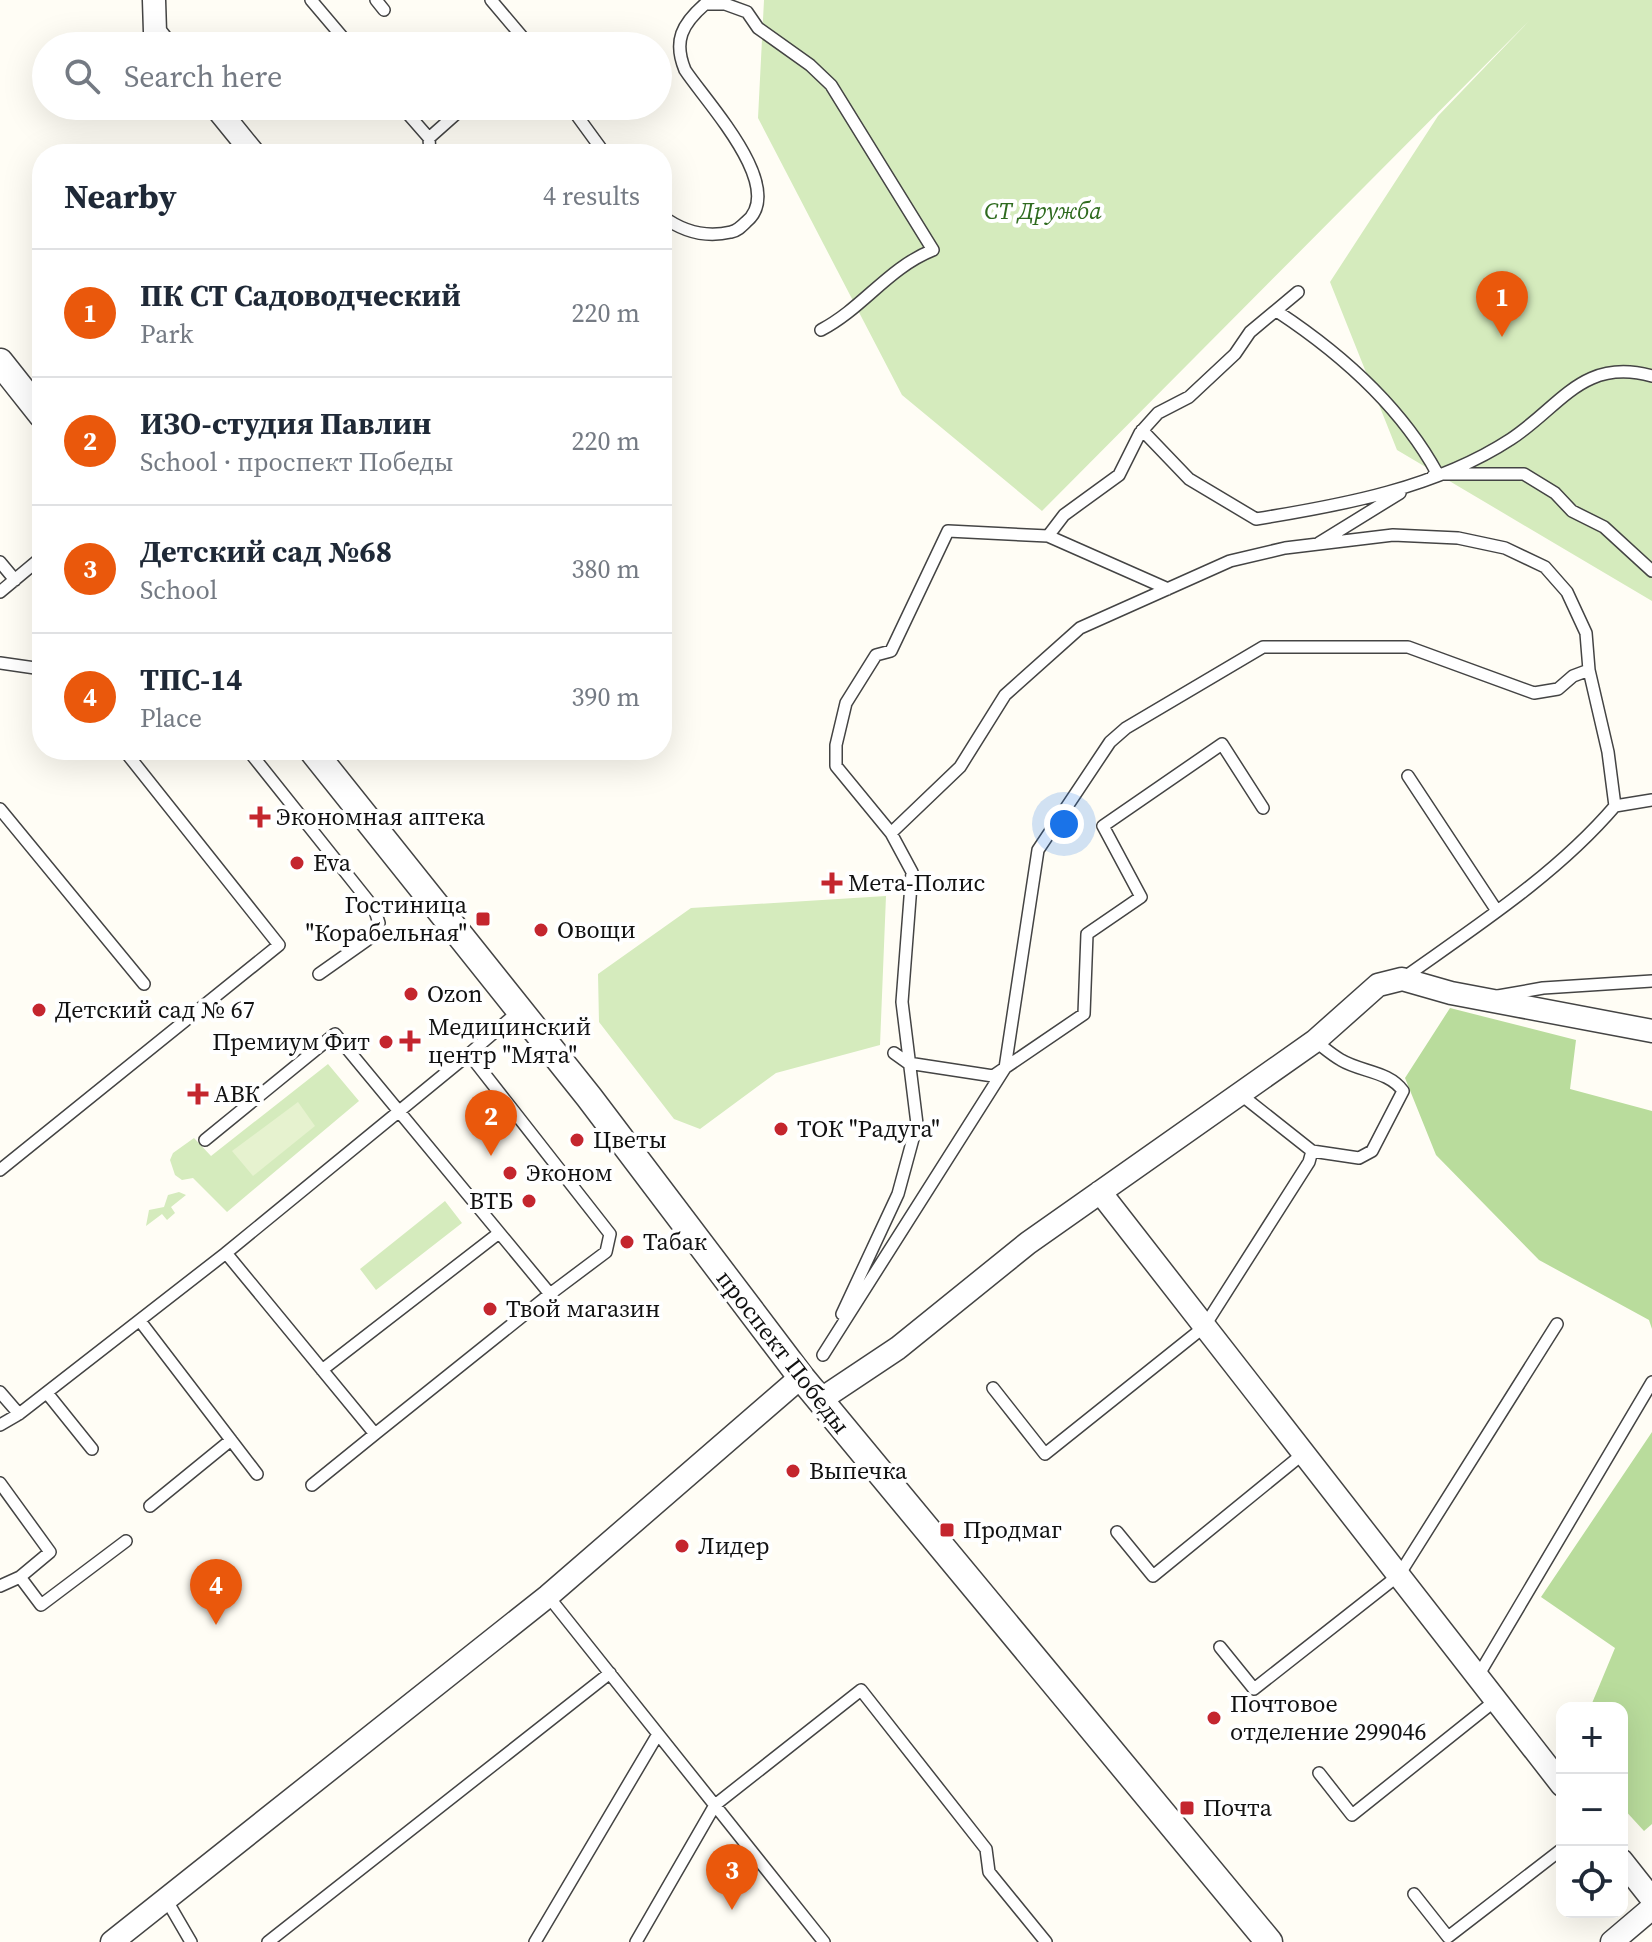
<!DOCTYPE html>
<meta charset="utf-8">
<style>
body{margin:0;font-family:"Source Serif 4",serif;background:#f2f2f3;color:#1f2937}
.controls{position:absolute;right:24px;bottom:24px;display:grid;overflow:hidden;border-radius:16px;box-shadow:0 8px 32px #0002}
.controls button{width:72px;height:72px;display:grid;place-items:center;padding:0;border:0;border-bottom:2px solid #e0e1e3;background:#fff;color:#1f2937;font:40px sans-serif}
.you{position:absolute;left:1064px;top:824px;width:28px;height:28px;margin:-20px;border:6px solid #fff;border-radius:50%;background:#1a73e8;box-shadow:0 0 0 12px #1a73e833}
.badge{display:grid;place-items:center;width:52px;height:52px;border-radius:50%;background:#ea580c;color:#fff;font-size:26px;font-weight:700}
.pin{position:absolute;translate:-50% -66px;filter:drop-shadow(0 2px 4px #0008)}
.pin::after{content:'';position:absolute;top:42px;width:28px;height:24px;background:inherit;clip-path:polygon(0 0,100% 0,50% 100%)}
.list{margin:0;padding:0;list-style:none}
h2{display:flex;justify-content:space-between;align-items:center;height:104px;margin:0;padding:0 32px;font-size:34px}
h2 small{font-size:26px;font-weight:400;color:#747a83}
.list li{display:grid;grid-template-columns:52px 1fr auto;gap:24px;align-items:center;box-sizing:border-box;height:128px;padding:0 32px;border-top:2px solid #e0e1e3}
.list b{display:block;font-size:30px;white-space:nowrap}
.list p{margin:0;font-size:26px;white-space:nowrap;color:#747a83}
.list em{font-size:26px;font-style:normal;color:#747a83}
.icon{flex:none;width:44px;height:44px;fill:none;stroke:currentColor;stroke-width:2;stroke-linecap:round;stroke-linejoin:round}
.map{position:relative;flex:none;width:1652px;height:1942px;overflow:hidden}
.search{position:absolute;background:#fff;box-shadow:0 8px 32px #0002;left:32px;top:32px;width:640px;height:88px;display:flex;align-items:center;gap:20px;box-sizing:border-box;padding:0 28px;border-radius:44px;color:#747a83;font-size:30px}
.panel{position:absolute;background:#fff;box-shadow:0 8px 32px #0002;left:32px;top:144px;width:640px;height:616px;border-radius:32px}
.map>svg:first-child{display:block}
.green{fill:#d5ebbd}
.forest{fill:#b9dc9c}
.pitch{fill:#e6f2cf}
.lines{fill:none;stroke-linecap:round;stroke-linejoin:round}
.service-casing{stroke:#444;stroke-width:14}
.minor-casing{stroke:#444;stroke-width:25}
.tertiary-casing{stroke:#444;stroke-width:29}
.service{stroke:#fff;stroke-width:11}
.minor{stroke:#fff;stroke-width:22}
.tertiary{stroke:#fff;stroke-width:26}
.poi-dot{fill:#c4262e;stroke:#fff;stroke-width:3}
.labels{text-anchor:middle;stroke-width:8;stroke-linejoin:round;paint-order:stroke}
.park-label{font-size:24px;font-style:italic;fill:#2f6b1f;stroke:#fff}
.poi-label{font-size:24px;fill:#111;stroke:#fff;text-anchor:start}
.street-label{font-size:24px;fill:#111;stroke:#fff}
</style>
<div class="map">
<svg width="1652" height="1942" viewBox="0 0 1652 1942">
<rect width="100%" height="100%" fill="#fffdf5"/>
<!-- green -->
<path class="green" d="M764,0h888v601l-255,-151 -67,-168 108,-166 92,-96 -488,491 -140,-116 -144,-277z
M886,896l-6,149 -104,28 -76,56 -26,-10 -75,-97 -1,-48 93,-66z
M328,1064l31,37 -132,111 -34,-34 -11,2 -7,-5 -5,-15 3,-7 21,-15 17,18z
M179,1192l7,3 -15,12 4,6 -8,7 -5,-6 -16,12 3,-16 15,-3 4,-12z
M445,1201l17,22 -86,67 -16,-21z"/>
<!-- forest -->
<path class="forest" d="M1450,1008l126,32 -6,49 82,22v218l-3,-9 -110,-60 -103,-105 -31,-77z
M1652,1432v392l-8,7 -22,-24v-99h-32l25,-60 -74,-51z"/>
<!-- pitch -->
<path class="pitch" d="M298,1102l17,24 -62,50 -21,-25z"/>
<g class="lines">
<defs>
<path id="service" d="M311,0l39,46
M376,0l8,10
M491,0l39,46
M401,106l28,32 1,16
M570,106l35,48
M429,138l36,-32
M662,216c20,15 44,22 69,16 6,-1 10,-5 15,-10 42,-34 -40,-120 -61,-152 -12,-29 -3,-46 20,-66h20l22,8 11,16 52,37 21,20 102,165c-45,18 -70,58 -112,80
M1278,312c62,41 123,95 159,161l-4,3
M1142,430l47,49 67,40c87,-14 180,-31 255,-80 50,-33 72,-82 141,-63
M1441,474h83l31,19 17,18 32,16 48,44
M1048,536l16,-21 55,-40 21,-42 18,-20 31,-16 46,-43 15,-22 48,-40
M1319,543l81,-50
M0,562l15,18
M0,592l42,-35
M0,663l42,6
M248,750l126,158 5,15 -9,15 -51,36
M1408,776l89,135
M1615,806l37,-6
M0,809l144,175
M891,833l69,-66 45,-72 75,-67 150,-67 55,-13 108,-13 65,3 47,10 40,19 22,25 19,41 3,37 19,82 7,54c-59,69 -140,121 -213,173
M1498,996l45,-8 109,-7
M894,1053l14,10 85,13 91,-62 3,-80 54,-37 -38,-71 119,-82 41,64
M205,1140l130,-106 215,260 56,-42 4,-18 -141,-180 50,-43
M1312,1151l47,7 13,-7 31,-60c-14,-20 -42,-19 -62,-31 -9,-5 -18,-13 -26,-19
M0,1170l279,-225 -155,-195
M226,1253l149,181 175,-140
M842,1314l56,-120 19,-70 -15,-122 10,-130 -21,-39 -55,-67v-21l10,-42 30,-48 15,-4 57,-120 100,5 120,53
M140,1321l117,153
M823,1355l182,-287 33,-218 72,-108 16,-14 137,-81h145l126,46 24,-4 15,-13 16,-6
M322,1370l177,-137
M993,1388l52,66 159,-127 105,-165 3,-11 -72,-57
M0,1392l19,22
M47,1393l45,56
M0,1425l19,-11 207,-161 243,-199
M0,1483l50,69 -30,25 -20,9
M312,1485l63,-51
M150,1506l81,-66
M1117,1532l36,44 151,-123
M20,1577l21,28 85,-64
M548,1596l276,346
M1220,1647l34,42 145,-114 158,-251
M1478,1676l174,-294
M1319,1773l33,42 144,-115
M1414,1894l34,43 114,-88
M166,1899l25,43
M268,1942l342,-269
M535,1942l123,-208
M636,1942l79,-137 146,-115 125,159 3,23 57,70"/>
<path id="minor" d="M154,0l1,32 11,14
M215,106l39,48
M1100,1192l462,593
M820,1400l78,-52 130,-105 287,-202 63,-56 24,-6 49,14 201,38
M1622,1861l30,38
M112,1942l436,-346 253,-219
M1612,1942l40,-34"/>
<path id="tertiary" d="M0,362l42,53
M312,750l277,347 212,280 468,565"/>
</defs>
<!-- service casing -->
<use href="#service" class="service-casing"/>
<!-- minor casing -->
<use href="#minor" class="minor-casing"/>
<!-- tertiary casing -->
<use href="#tertiary" class="tertiary-casing"/>
<!-- service -->
<use href="#service" class="service"/>
<!-- minor -->
<use href="#minor" class="minor"/>
<!-- tertiary -->
<use href="#tertiary" class="tertiary"/>
</g>
<!-- markers -->
<g class="poi-dot">
<path d="M256 805h8v8h8v8h-8v8h-8v-8h-8v-8h8z"/>
<circle cx="297" cy="863" r="8"/>
<path d="M828 871h8v8h8v8h-8v8h-8v-8h-8v-8h8z"/>
<rect x="475" y="911" width="16" height="16" rx="4"/>
<circle cx="541" cy="930" r="8"/>
<circle cx="411" cy="994" r="8"/>
<circle cx="39" cy="1010" r="8"/>
<path d="M406 1029h8v8h8v8h-8v8h-8v-8h-8v-8h8z"/>
<circle cx="386" cy="1042" r="8"/>
<path d="M194 1082h8v8h8v8h-8v8h-8v-8h-8v-8h8z"/>
<circle cx="781" cy="1129" r="8"/>
<circle cx="577" cy="1140" r="8"/>
<circle cx="510" cy="1173" r="8"/>
<circle cx="529" cy="1201" r="8"/>
<circle cx="627" cy="1242" r="8"/>
<circle cx="490" cy="1309" r="8"/>
<circle cx="793" cy="1471" r="8"/>
<rect x="939" y="1522" width="16" height="16" rx="4"/>
<circle cx="682" cy="1546" r="8"/>
<circle cx="1214" cy="1718" r="8"/>
<rect x="1179" y="1800" width="16" height="16" rx="4"/>
</g>
<g class="labels">
<!-- park labels -->
<g class="park-label">
<text x="1043" y="219">СТ Дружба</text>
</g>
<!-- poi labels -->
<g class="poi-label">
<text x="276" y="825">Экономная аптека</text>
<text x="313" y="871">Eva</text>
<text x="848" y="891">Мета-Полис</text>
<text x="467" y="913" text-anchor="end">Гостиница<tspan x="467" dy="28">"Корабельная"</tspan></text>
<text x="557" y="938">Овощи</text>
<text x="427" y="1002">Ozon</text>
<text x="55" y="1018">Детский сад № 67</text>
<text x="428" y="1035">Медицинский<tspan x="428" dy="28">центр "Мята"</tspan></text>
<text x="370" y="1050" text-anchor="end">Премиум Фит</text>
<text x="214" y="1102">АВК</text>
<text x="797" y="1137">ТОК "Радуга"</text>
<text x="593" y="1148">Цветы</text>
<text x="526" y="1181">Эконом</text>
<text x="513" y="1209" text-anchor="end">ВТБ</text>
<text x="643" y="1250">Табак</text>
<text x="506" y="1317">Твой магазин</text>
<text x="809" y="1479">Выпечка</text>
<text x="963" y="1538">Продмаг</text>
<text x="698" y="1554">Лидер</text>
<text x="1230" y="1712">Почтовое<tspan x="1230" dy="28">отделение 299046</tspan></text>
<text x="1203" y="1816">Почта</text>
</g>
<!-- street labels -->
<g class="street-label">
<text transform="translate(783 1352) rotate(52)" y="8">проспект Победы</text>
</g>
</g>
</svg>
<div class="controls">
<button>+</button>
<button>−</button>
<button><svg class="icon" aria-label="locate" viewBox="0 0 24 24"><circle cx="12" cy="12" r="6"/><path d="M12 2v4M12 18v4M2 12h4M18 12h4"/></svg></button>
</div>
<div class="you"></div>
<div class="pin badge" style="left:1502px;top:337px">1</div>
<div class="pin badge" style="left:491px;top:1156px">2</div>
<div class="pin badge" style="left:732px;top:1910px">3</div>
<div class="pin badge" style="left:216px;top:1625px">4</div>
<div class="search"><svg class="icon" aria-label="search" viewBox="0 0 24 24"><circle cx="10" cy="10" r="6"/><path d="M15 15l6 6"/></svg>Search here</div>
<section class="panel">
<h2>Nearby<small>4 results</small></h2>
<ul class="list">
<li><span class="badge">1</span><div><b>ПК СТ Садоводческий</b><p>Park</p></div><em>220 m</em></li>
<li><span class="badge">2</span><div><b>ИЗО-студия Павлин</b><p>School · проспект Победы</p></div><em>220 m</em></li>
<li><span class="badge">3</span><div><b>Детский сад №68</b><p>School</p></div><em>380 m</em></li>
<li><span class="badge">4</span><div><b>ТПС-14</b><p>Place</p></div><em>390 m</em></li>
</ul>
</section>
</div>
